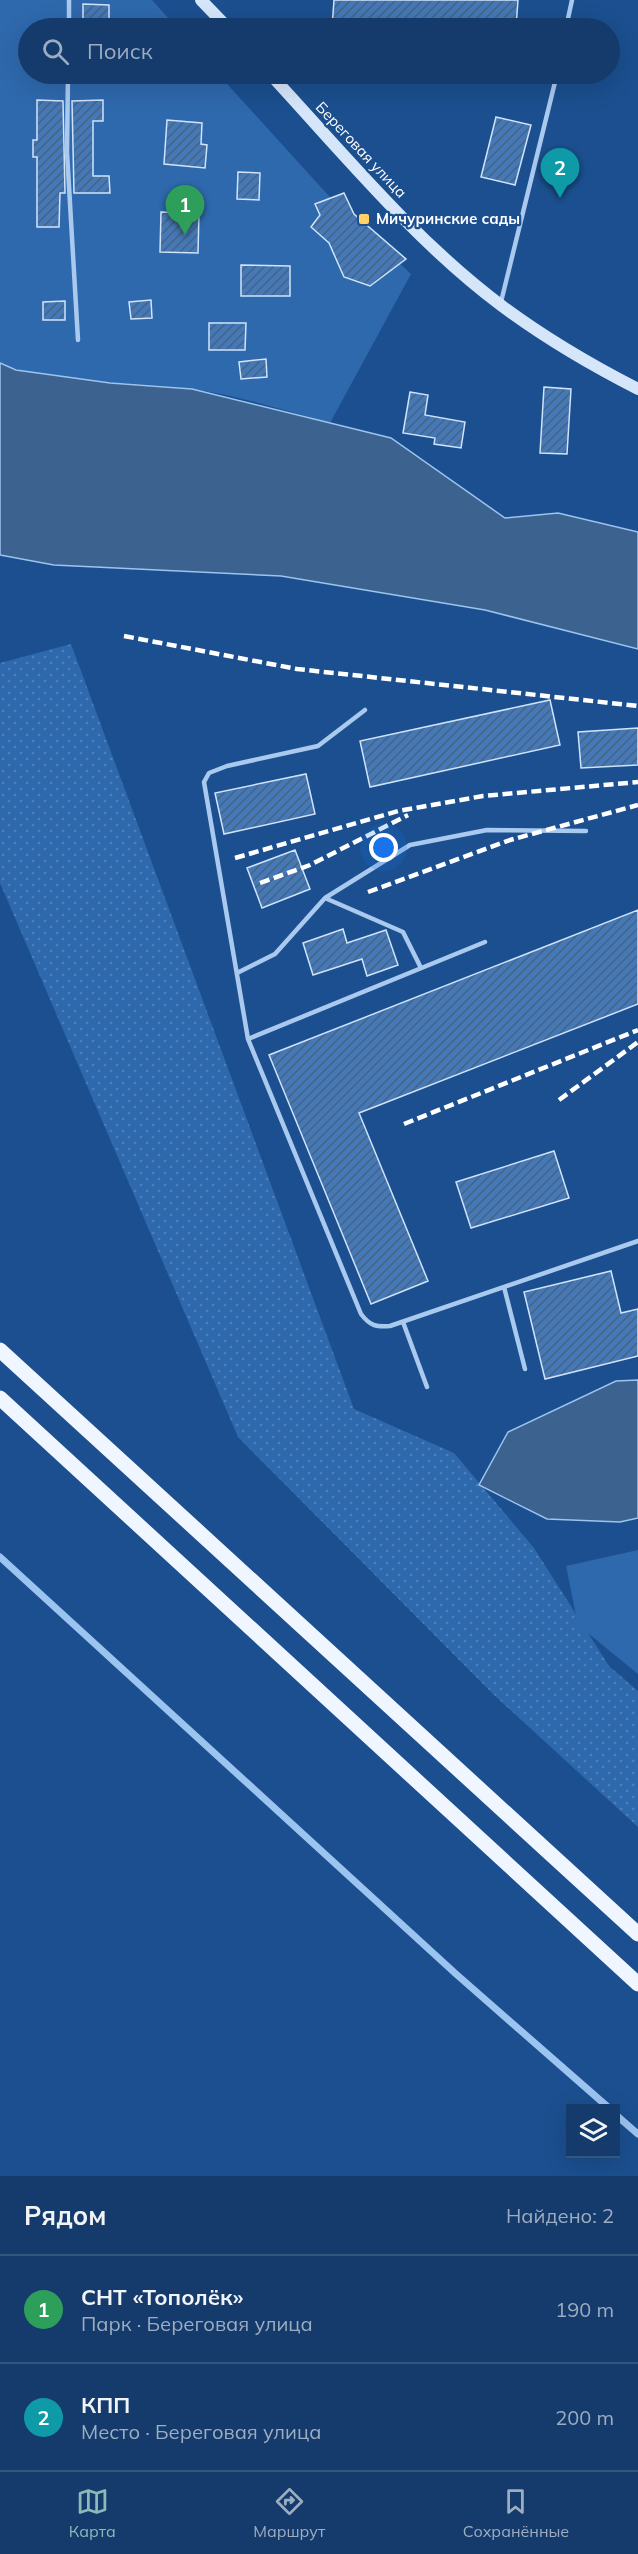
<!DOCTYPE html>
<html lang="ru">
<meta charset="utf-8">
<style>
body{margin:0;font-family:Mulish,sans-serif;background:#214673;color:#f1f3f6}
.controls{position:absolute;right:18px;bottom:18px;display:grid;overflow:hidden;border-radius:0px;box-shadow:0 6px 24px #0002}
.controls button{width:54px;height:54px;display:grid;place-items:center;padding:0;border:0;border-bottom:2px solid #33557e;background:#143b6b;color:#f1f3f6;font:30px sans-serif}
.you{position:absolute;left:384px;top:848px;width:21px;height:21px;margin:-15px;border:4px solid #fff;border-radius:50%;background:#1a73e8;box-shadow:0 0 0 9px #1a73e833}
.badge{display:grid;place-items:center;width:39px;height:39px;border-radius:50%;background:#8bbbb9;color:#fff;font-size:20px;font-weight:700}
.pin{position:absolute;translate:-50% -50px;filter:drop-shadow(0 2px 3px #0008)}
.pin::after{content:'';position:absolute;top:32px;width:21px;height:18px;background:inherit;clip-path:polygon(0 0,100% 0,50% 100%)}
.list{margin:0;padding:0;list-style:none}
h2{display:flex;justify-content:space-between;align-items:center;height:78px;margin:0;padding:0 24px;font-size:26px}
h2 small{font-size:20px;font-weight:400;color:#9dadc1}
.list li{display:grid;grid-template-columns:39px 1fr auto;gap:18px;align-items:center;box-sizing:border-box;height:108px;padding:0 24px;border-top:2px solid #33557e}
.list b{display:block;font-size:22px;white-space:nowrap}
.list p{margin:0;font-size:20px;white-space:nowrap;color:#9dadc1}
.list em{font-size:20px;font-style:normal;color:#9dadc1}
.icon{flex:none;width:33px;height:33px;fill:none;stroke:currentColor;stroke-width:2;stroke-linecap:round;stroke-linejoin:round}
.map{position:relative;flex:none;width:638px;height:2176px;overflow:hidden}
.search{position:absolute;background:#143b6b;box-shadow:0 6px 24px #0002;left:18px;right:18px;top:18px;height:66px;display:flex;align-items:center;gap:15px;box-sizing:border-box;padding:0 21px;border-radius:33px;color:#9dadc1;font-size:22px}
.sheet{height:294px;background:#143b6b}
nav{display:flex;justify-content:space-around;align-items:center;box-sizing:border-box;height:84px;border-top:2px solid #33557e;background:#143b6b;font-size:16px;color:#9dadc1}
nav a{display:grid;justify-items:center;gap:3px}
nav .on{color:#8bbbb9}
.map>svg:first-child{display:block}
.grass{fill:url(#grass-dots)}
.garden{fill:#2e69ad}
.water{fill:#3c6290;stroke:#9cc4f0;stroke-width:1.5}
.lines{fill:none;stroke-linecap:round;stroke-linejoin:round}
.stream{stroke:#9cc4f0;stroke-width:7}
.building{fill:url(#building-hatch);stroke:#cfe3fa;stroke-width:1.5}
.lane{stroke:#a9c9ee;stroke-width:4.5}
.secondary{stroke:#d6e6fa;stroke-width:12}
.primary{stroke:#f0f6ff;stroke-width:15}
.rail{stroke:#fff;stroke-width:4.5;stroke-dasharray:10 4.5;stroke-linecap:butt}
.poi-dot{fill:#ffd166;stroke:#1b4f8f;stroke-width:2}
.labels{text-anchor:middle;stroke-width:4.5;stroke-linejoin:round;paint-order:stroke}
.street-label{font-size:15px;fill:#fff;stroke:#1b4f8f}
.poi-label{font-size:15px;font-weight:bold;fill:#fff;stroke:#1b4f8f;text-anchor:start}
</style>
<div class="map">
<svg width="638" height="2176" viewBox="0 0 638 2176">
<defs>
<pattern id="grass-dots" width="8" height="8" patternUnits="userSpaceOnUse" patternTransform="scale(1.5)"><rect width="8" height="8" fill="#2e69ad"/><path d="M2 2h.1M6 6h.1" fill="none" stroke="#4d80b9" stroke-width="1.8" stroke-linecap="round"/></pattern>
<pattern id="building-hatch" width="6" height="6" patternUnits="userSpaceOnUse" patternTransform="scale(1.5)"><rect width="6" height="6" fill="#4478b7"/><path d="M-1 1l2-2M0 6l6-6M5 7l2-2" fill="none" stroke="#486282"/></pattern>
</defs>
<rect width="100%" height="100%" fill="#1b4f8f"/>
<!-- grass -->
<path class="grass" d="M71,644l283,765 100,44 80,95 75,118 29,25v136l-144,-132 -256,-258 -238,-554v-220z"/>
<!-- garden -->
<path class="garden" d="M0,0h152l25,28h-149v46h190l110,121 83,79 -81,149c-45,-12 -92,-28 -139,-34 -61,-9 -133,-2 -191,-26z
M638,1550v124l-60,-49 -12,-59z"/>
<!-- water -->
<path class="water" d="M0,363l16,7 94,13 82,6 199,49 114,80 53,-5 80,19v117l-153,-39 -204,-34 -227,-11 -54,-10z
M638,1380v138l-18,4 -73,-3 -68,-34 29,-53 108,-51z"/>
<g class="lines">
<!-- stream -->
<path class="stream" d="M0,1557l456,417 153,134
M616,2115l22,19"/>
</g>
<!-- building -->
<path class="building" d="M334,0h184l-2,28h-184z
M83,4l26,1v22h-26z
M37,100l26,1 2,92h-5l-1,34h-22v-70h-4v-17h4z
M103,100v21h-10v55h16l1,17h-36l-2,-92z
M496,117l35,8 -16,60 -34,-8z
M167,120l35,3 -1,21 6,1 -2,23 -41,-4z
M238,172l22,1 -1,27 -22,-1z
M344,193l10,21 52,45 -36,27 -26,-9 -15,-34 -18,-16 9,-12 -5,-11z
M161,212l38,1 -1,40 -38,-1z
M241,265l49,1v30h-49z
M151,300l1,18 -21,1 -2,-17z
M65,301v19h-22v-18z
M209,323h37l-1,27h-36z
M266,359l1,18 -26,2 -2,-17z
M544,387l27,2 -4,65 -27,-1z
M410,392l18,3 -3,20 40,7 -4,26 -27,-4 1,-6 -32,-5z
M550,700l10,45 -190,42 -10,-46z
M638,728v37l-57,3 -3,-36z
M306,774l9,40 -91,20 -9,-41z
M295,850l15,39 -48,19 -15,-40z
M638,910v94l-279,109 69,168 -57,23 -102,-249z
M343,929l4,14 39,-13 12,35 -31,11 -5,-17 -49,16 -10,-32z
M554,1151l15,47 -98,30 -15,-46z
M611,1271l10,42 17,-4v47l-93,23 -21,-87z"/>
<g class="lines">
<!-- lane -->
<path class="lane" d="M69,28v-28
M566,28l6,-28
M68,74l-1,78 11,188
M501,302l56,-228
M365,710l-47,36 -91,20 -18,7 -5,9 44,257 113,275c9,12 15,13 29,12l248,-85
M325,898l78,34 18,36
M237,973l38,-19 50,-56 85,-53 77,-15 99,1
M248,1039l237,-97
M504,1287l21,82
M403,1322l24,65"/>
<!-- secondary -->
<path class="secondary" d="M201,0l27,28
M270,74c73,79 145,167 232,232 43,32 89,59 136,83"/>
<!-- primary -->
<path class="primary" d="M0,1350l638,584
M0,1398l638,586"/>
<!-- rail -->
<path class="rail" d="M124,636l173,33 341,37
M235,858l163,-47 85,-15 155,-14
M260,883l50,-18 98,-50
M368,892l142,-52 128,-35
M559,1100l79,-58
M404,1124l234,-94"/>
</g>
<!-- markers -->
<rect class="poi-dot" x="358" y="213" width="12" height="12" rx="3"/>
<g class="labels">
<!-- street labels -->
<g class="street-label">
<text transform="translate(361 150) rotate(47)" y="5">Береговая улица</text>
</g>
<!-- poi labels -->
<g class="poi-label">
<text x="376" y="224">Мичуринские сады</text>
</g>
</g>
</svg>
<div class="controls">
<button><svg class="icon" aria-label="layers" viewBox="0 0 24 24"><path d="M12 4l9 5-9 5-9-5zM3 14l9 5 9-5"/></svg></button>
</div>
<div class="you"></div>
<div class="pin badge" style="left:185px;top:235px;background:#2e9e5b">1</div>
<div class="pin badge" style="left:560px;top:198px;background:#0f9aa8">2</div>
<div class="search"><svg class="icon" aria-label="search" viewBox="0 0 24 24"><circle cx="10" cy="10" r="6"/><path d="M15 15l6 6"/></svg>Поиск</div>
</div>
<section class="sheet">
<h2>Рядом<small>Найдено: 2</small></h2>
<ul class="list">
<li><span class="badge" style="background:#2e9e5b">1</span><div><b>СНТ «Тополёк»</b><p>Парк · Береговая улица</p></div><em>190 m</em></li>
<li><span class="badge" style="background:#0f9aa8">2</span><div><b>КПП</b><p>Место · Береговая улица</p></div><em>200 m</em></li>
</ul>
</section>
<nav>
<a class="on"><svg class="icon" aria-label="map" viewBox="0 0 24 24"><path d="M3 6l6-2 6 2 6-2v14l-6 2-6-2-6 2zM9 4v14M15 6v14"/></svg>Карта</a>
<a><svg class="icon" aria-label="directions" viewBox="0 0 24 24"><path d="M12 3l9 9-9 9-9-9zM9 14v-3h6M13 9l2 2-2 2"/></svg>Маршрут</a>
<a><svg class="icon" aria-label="saved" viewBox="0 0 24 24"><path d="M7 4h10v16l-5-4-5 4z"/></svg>Сохранённые</a>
</nav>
